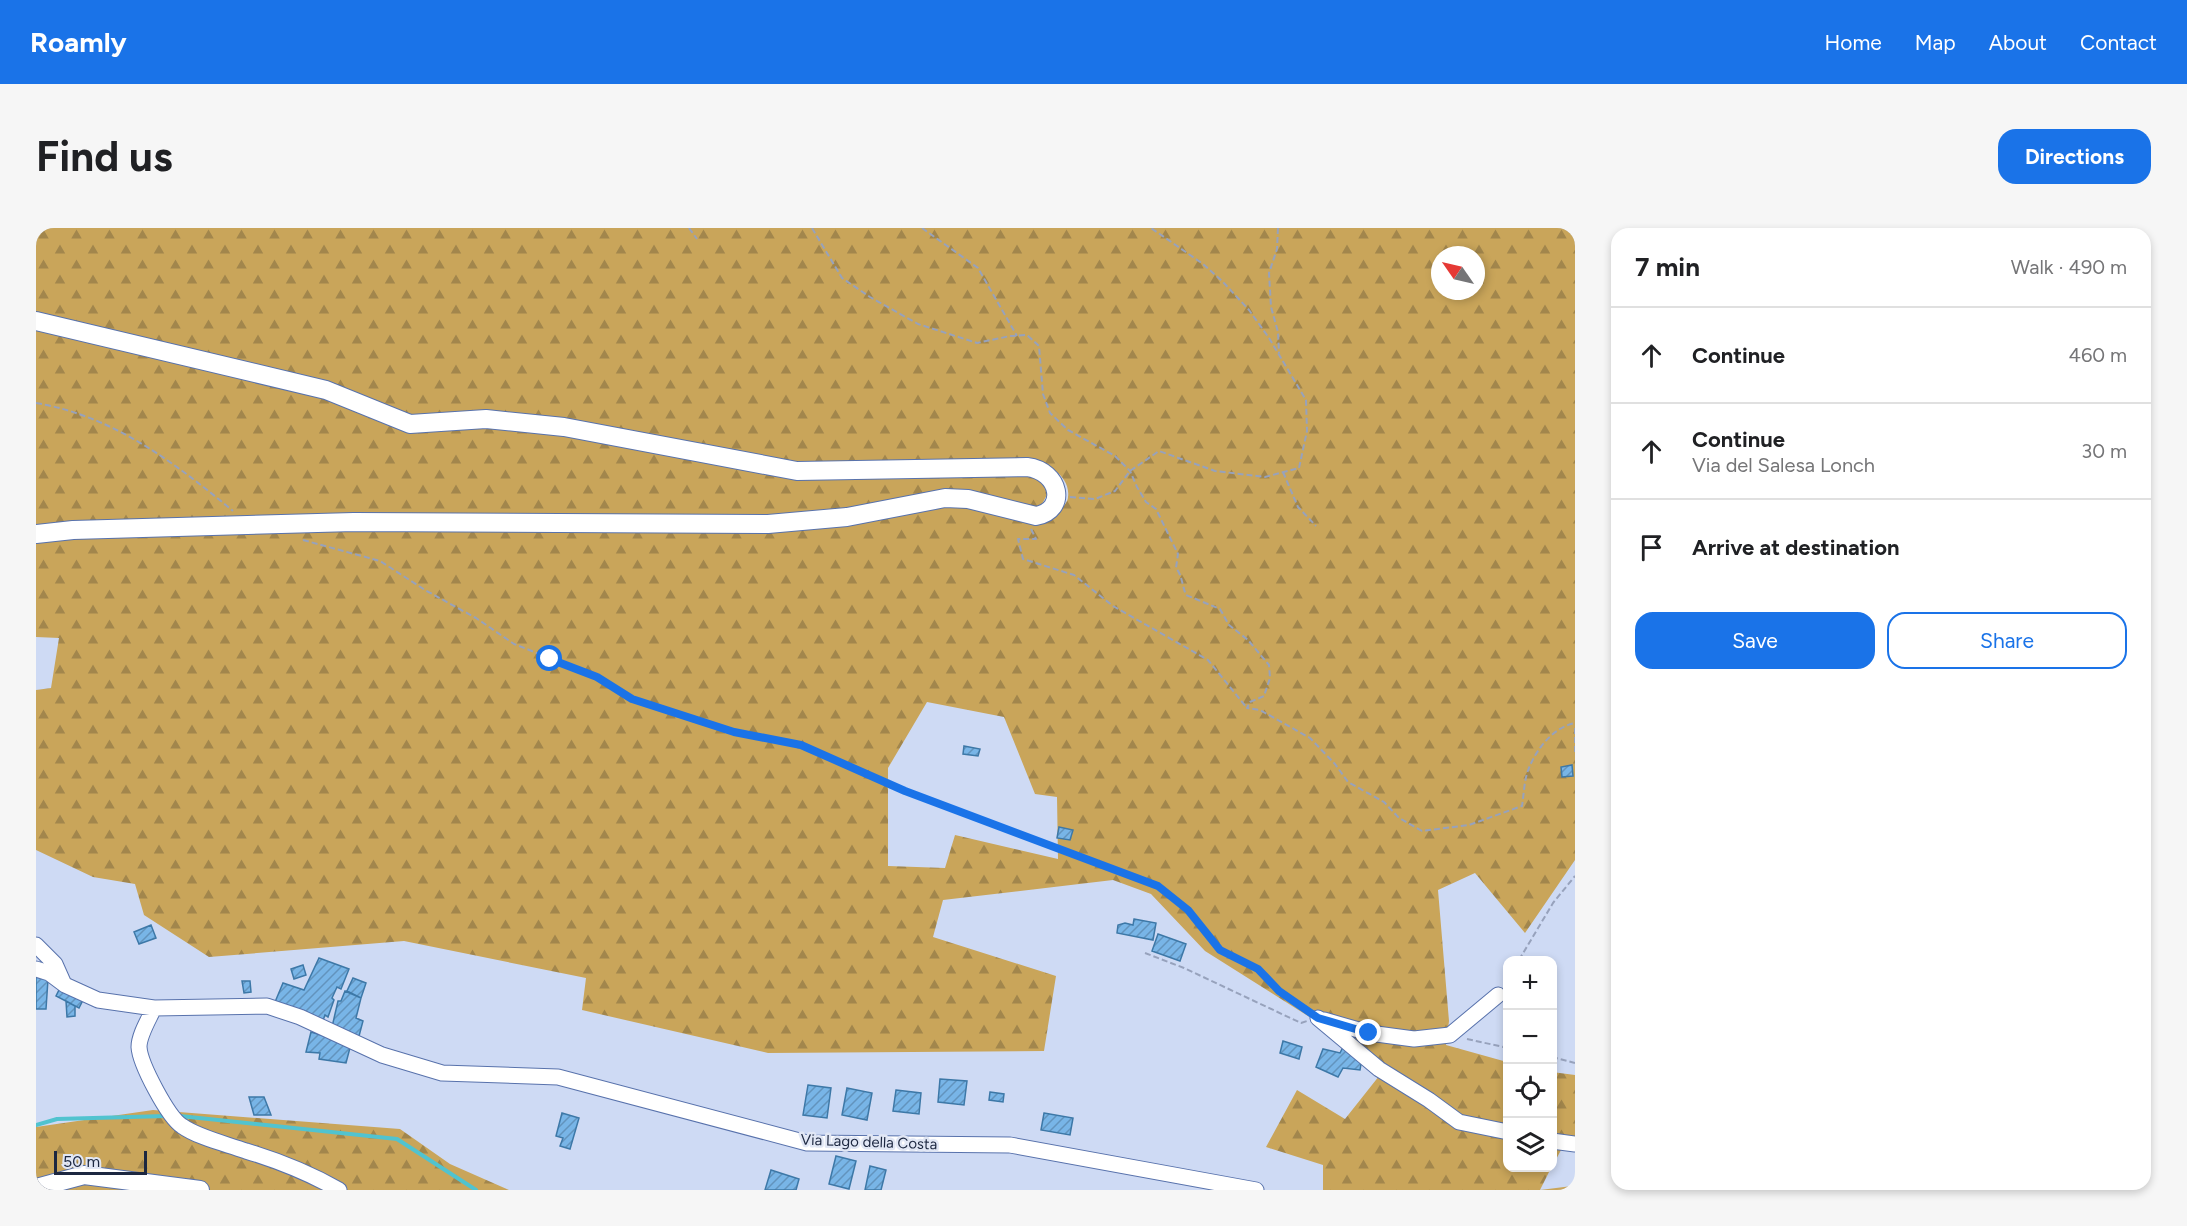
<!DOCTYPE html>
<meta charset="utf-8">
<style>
body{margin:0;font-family:Figtree,sans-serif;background:#f6f6f6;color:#202124}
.controls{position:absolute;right:18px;bottom:18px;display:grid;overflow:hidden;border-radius:12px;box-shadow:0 3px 9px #0003}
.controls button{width:54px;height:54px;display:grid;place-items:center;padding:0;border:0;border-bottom:2px solid #e0e0e0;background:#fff;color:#202124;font:30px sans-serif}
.compass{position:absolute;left:1395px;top:18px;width:54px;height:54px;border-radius:50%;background:#fff;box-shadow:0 3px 9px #0003;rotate:304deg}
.scale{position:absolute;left:18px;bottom:15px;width:93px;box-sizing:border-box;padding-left:6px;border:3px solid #1c2740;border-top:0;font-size:16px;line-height:21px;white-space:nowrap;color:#1c2740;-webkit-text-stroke:4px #e1e7f5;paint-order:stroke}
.stop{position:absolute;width:18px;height:18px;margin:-14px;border:4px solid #1a73e8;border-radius:50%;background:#fff}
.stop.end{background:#1a73e8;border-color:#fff;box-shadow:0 2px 6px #0008}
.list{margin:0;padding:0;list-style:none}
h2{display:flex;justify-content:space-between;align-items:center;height:78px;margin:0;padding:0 24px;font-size:26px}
h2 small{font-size:20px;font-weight:400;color:#757577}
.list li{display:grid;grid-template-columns:39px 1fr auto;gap:18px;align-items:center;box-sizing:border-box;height:96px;padding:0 24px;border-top:2px solid #e0e0e0}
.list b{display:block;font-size:22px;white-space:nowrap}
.list p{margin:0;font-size:20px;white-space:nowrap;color:#757577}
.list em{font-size:20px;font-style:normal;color:#757577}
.actions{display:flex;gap:12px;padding:18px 24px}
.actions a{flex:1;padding:14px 0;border:2px solid #1a73e8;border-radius:18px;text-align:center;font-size:21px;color:#1a73e8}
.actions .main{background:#1a73e8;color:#fff}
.icon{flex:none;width:33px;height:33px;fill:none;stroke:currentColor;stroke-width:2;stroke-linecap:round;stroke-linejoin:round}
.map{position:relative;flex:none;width:1539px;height:962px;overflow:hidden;border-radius:18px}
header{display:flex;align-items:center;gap:36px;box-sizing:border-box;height:84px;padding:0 30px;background:#1a73e8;color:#fff}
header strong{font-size:28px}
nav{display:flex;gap:33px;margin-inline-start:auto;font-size:21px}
.intro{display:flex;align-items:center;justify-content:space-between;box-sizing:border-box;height:144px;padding:0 36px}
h1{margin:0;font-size:42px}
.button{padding:15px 27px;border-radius:18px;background:#1a73e8;color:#fff;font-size:21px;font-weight:700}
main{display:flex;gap:36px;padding:0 36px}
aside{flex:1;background:#fff;border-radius:18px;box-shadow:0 3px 9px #0003}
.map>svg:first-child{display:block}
.forest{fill:url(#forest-firs);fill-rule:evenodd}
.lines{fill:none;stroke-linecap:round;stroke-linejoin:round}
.stream{stroke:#51c3cf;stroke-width:4}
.building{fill:url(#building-hatch);stroke:#3d78a7;stroke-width:1.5}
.minor-casing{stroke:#5872ac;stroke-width:17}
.major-casing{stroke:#5872ac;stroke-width:20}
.path{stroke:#97a2bc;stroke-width:2;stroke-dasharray:6 3;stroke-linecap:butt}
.minor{stroke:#fff;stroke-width:15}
.major{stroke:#fff;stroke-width:18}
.route{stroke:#1a73e8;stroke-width:8}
.labels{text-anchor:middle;stroke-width:5;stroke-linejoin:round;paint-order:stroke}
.street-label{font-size:15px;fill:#1c2740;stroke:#e1e7f5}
</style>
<header>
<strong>Roamly</strong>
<nav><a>Home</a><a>Map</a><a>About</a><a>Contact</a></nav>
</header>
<div class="intro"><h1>Find us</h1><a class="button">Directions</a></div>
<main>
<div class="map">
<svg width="1539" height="962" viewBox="0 0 1539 962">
<defs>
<pattern id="forest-firs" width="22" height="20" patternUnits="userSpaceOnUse" patternTransform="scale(1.5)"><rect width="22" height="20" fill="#c9a55a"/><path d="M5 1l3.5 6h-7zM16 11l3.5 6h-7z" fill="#a2864c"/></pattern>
<pattern id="building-hatch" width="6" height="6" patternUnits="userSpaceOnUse" patternTransform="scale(1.5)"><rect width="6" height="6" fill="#78b5e7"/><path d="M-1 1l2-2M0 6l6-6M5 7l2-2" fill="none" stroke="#6293bd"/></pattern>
</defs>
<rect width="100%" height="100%" fill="#cedaf4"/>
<!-- forest -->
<path class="forest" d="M0,0h1539v632l-50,73 -50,-60 -37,17 11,131 -3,24 61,17 1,106h43l-11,22 32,-4 3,4h-252v-25l-57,-18 31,-57 48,29 42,-53 -182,-115 -54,-57 -38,-14 -170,20 -10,37 123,39 -12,75 -276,2 -186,-43 4,-32 -182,-37 -195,16 -65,-42 -9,-31 -42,-7 -57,-27v-160l15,-2 8,-50 -23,-1v-96l37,-4 281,-9 414,2 177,-26 114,9c3,-5 9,-11 9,-16 3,-22 -23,-35 -41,-38l-229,4 -387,-47 -375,-103zM1404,27h36v36h-36zM891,474l77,15 31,77 22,3 1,62 -103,-24 -10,33 -57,-2v-98z
M0,101l288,68 85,35 77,-6 77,8 233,44 230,-4 19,8 4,9 -8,15 -13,3 -32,-11 -228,19 -732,9z
M1516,844l23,3v62h-7l-15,28z
M117,882l247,19 50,35 59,26h-473v-63z"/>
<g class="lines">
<!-- stream -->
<path class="stream" d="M144,888l217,23 79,51
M0,897l21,-6 109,-3"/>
</g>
<!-- building -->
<path class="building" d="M928,518l16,3 -2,7 -15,-2z
M1536,537l1,11 -11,1 -1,-10z
M1023,599l14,3 -3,10 -13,-2z
M1098,691l22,4 -3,17 -36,-7 1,-8 7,-2 8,2z
M115,697l5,13 -17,6 -5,-12z
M1122,706l28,10 -6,17 -28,-10z
M283,730l30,11 -8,20 -4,-2 -5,11 2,2 -6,17 -3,-2 -3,8 -47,-21 8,-19 21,7z
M267,737l3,10 -12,4 -3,-10z
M0,748l12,3 -2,30h-10z
M317,750l13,5 -5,15 -14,-7z
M206,753h8l1,11 -7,1z
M25,758l23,12 -5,10 -23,-12z
M309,763l16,7 -5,20 7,3 -5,19 -26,-13 6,-26h3z
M30,773l9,5v10l-8,1z
M275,804l40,12 -5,19 -27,-4 1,-6 -14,-1z
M1247,813l19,6 -3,12 -19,-6z
M1307,819l19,11 -2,12 -17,-2 -5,9 -22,-10 7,-18 17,4z
M904,851l27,2 -3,24 -26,-3z
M772,857l23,3 -4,30 -24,-3z
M811,860l25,5 -5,27 -25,-5z
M860,862l25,3 -2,21 -26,-3z
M954,864l14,2 -1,8 -14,-2z
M213,869h15l7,18h-17z
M526,885l17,5 -9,31 -10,-3 3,-8 -7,-2z
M1008,885l29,5 -3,17 -29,-5z
M800,928l20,5 -7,28 -20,-5z
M834,938l16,4 -5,20h-16z
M735,942l28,9 -3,11h-31z"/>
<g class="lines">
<defs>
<path id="minor" d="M0,717l19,19 8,18
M0,741l13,4 16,12 33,15 56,8 113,-2 33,11 82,38 60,18 116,4 249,66 203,2 246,45
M118,780c-5,11 -15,27 -15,39 1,17 29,70 43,79 17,12 45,18 64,25 33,10 63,22 93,39
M1282,790l61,51 50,31 30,22 49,10
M1288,792l45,13 45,6 36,-4 48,-40
M1516,913l23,3"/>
<path id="major" d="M0,93l290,69 84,34 76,-5 78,8 233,44 230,-4c33,4 41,43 9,49l-68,-17 -23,-1 -98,19 -79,7 -414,-2 -281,8 -37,4
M0,960l48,-13 116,15"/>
</defs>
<!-- minor casing -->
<use href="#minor" class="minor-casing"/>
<!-- major casing -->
<use href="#major" class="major-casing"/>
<!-- path -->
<path class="path" d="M653,0l8,11
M776,0l30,50 28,19 48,27 59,19 33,-7 17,-1 12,11 4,48 7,19 18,17 47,26 15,15 7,16 9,15 10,7 22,45 -2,14c6,7 6,17 10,27l34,14 9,16 19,15 21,25 1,13 -6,18 -14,6 -3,6 13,2 50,28 25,26 13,18 36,20 15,16 23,13 47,-6 53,-19c2,-12 2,-27 7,-38 8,-20 25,-41 46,-45
M886,0l56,40 39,68
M1242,0l-1,21 -8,24 2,34 7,25 1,21
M0,175c77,13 138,59 197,108
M1247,244l15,35 18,19
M1034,269l25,2 20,-8 15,-20 29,-20 56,20 50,6 34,-9 8,-37 -1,-31 -37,-62 -20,-28 -26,-28 -20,-18 -52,-36
M995,301l5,10h-18l5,20 51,16 39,31 95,54 39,48
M267,312l77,21 45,29 51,28 38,26 84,33 34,22 102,34 67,12 104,46 253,95 30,24 32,40 38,19 21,22 27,19
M1539,500v25
M1109,725l39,15 117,55 6,-2
M1483,732l34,-57 22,-27
M1468,757l4,-5
M1431,811l41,9
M1516,829l23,6"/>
<!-- minor -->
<use href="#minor" class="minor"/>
<!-- major -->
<use href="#major" class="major"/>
</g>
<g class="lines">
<!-- route -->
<path class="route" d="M514,431l47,18 35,22 102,33 67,13 104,46 253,95 30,24 32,40 38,19 21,22 39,27 51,15"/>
</g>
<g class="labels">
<!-- street labels -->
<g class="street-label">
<text transform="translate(833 914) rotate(2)" y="5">Via Lago della Costa</text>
</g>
</g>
</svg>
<div class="controls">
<button>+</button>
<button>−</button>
<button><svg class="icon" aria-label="locate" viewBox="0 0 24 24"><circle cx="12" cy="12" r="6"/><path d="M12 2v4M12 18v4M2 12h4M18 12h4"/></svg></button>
<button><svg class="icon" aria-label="layers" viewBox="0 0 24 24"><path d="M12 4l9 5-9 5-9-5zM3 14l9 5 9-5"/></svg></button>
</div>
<svg class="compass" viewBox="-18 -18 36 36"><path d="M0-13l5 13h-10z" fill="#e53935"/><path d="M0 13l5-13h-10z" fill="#757577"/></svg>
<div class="scale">50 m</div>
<div class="stop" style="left:514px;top:431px"></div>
<div class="stop end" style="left:1333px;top:805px"></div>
</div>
<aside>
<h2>7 min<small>Walk · 490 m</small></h2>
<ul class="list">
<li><svg class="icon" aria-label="ahead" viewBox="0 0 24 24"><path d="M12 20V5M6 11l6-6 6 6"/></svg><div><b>Continue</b></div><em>460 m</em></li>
<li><svg class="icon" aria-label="ahead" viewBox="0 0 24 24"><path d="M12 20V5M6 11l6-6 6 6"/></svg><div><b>Continue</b><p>Via del Salesa Lonch</p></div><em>30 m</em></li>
<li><svg class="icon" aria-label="arrive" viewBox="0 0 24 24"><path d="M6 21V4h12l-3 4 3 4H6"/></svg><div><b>Arrive at destination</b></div></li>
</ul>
<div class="actions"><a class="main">Save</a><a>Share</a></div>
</aside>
</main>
